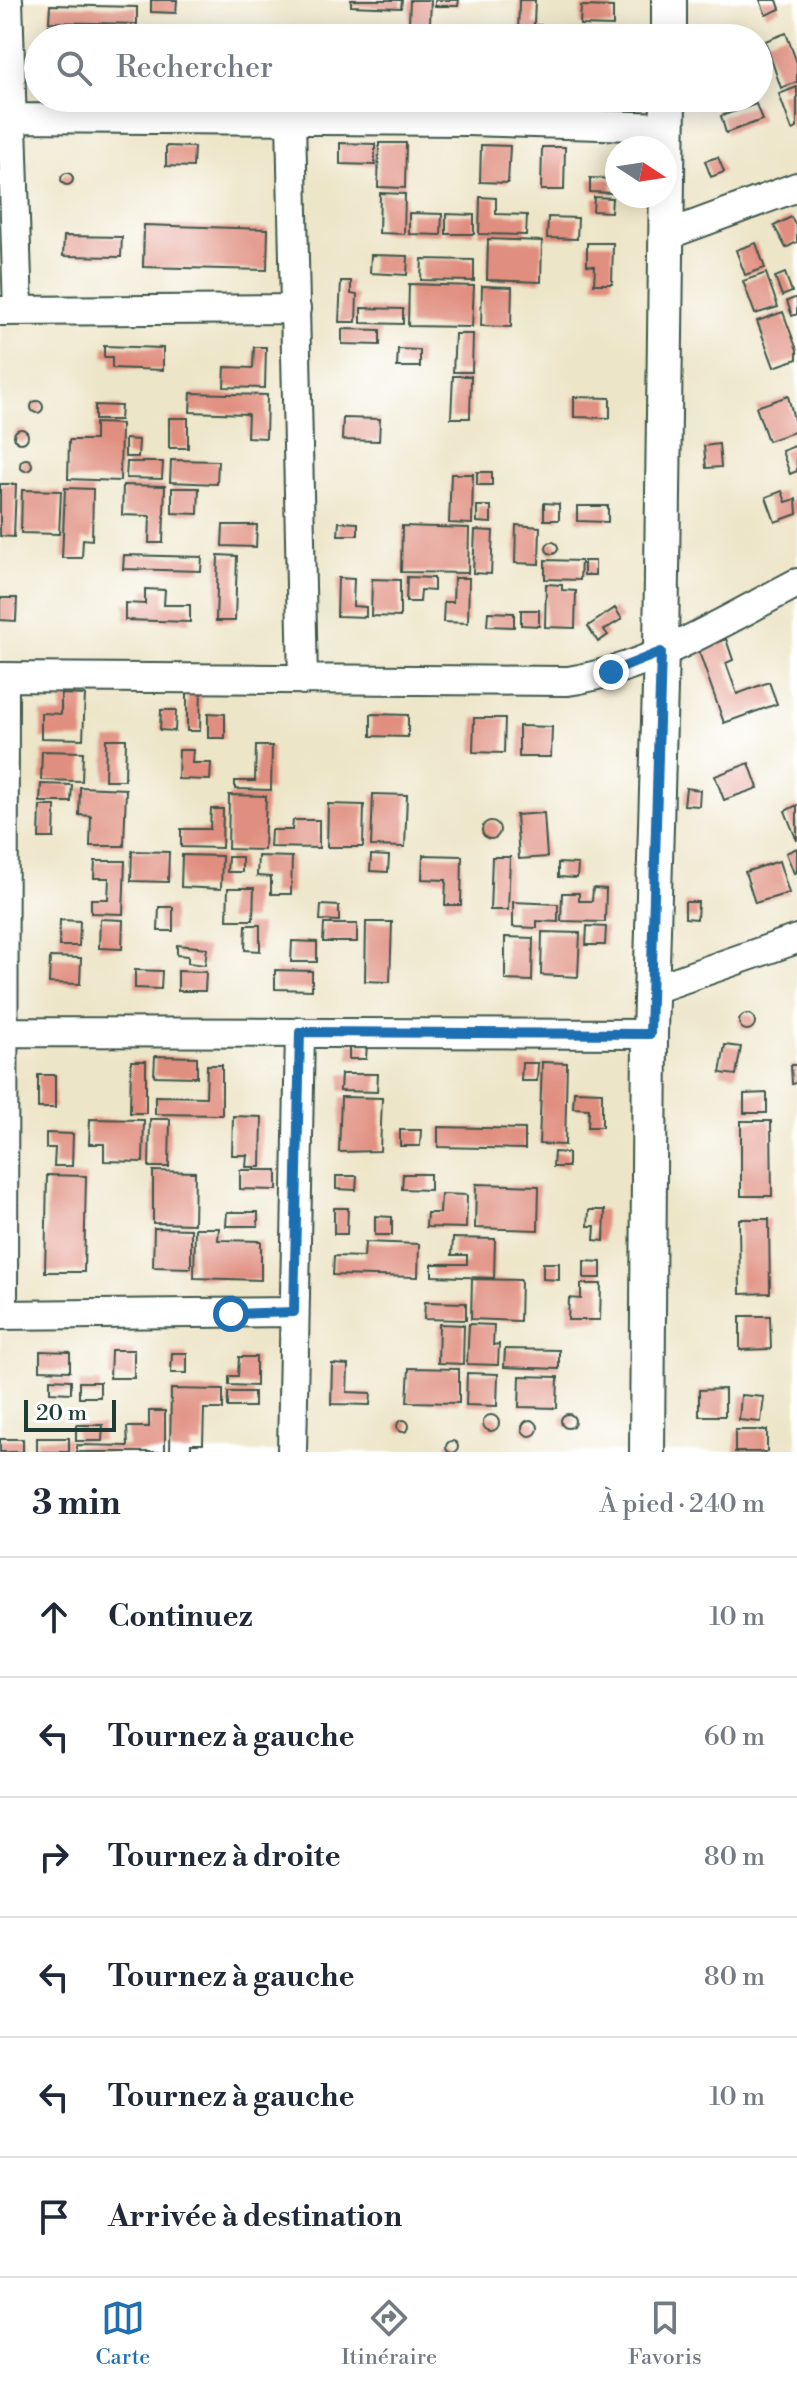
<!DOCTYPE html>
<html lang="fr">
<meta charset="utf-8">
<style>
body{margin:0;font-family:"Libre Bodoni",serif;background:#f6f6f7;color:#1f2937}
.compass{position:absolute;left:605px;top:136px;width:72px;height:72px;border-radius:50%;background:#fff;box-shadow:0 4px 20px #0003;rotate:102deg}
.scale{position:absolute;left:24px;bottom:20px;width:92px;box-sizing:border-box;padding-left:8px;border:4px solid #1f3d34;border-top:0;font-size:22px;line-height:28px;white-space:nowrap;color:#1f3d34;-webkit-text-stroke:6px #fff;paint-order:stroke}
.stop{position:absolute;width:24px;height:24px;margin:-18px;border:6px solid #1f6fb2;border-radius:50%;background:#fff}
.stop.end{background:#1f6fb2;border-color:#fff;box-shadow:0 2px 8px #0008}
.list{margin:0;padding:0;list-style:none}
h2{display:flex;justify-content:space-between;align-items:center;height:104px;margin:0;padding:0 32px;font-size:34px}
h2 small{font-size:26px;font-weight:400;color:#747a83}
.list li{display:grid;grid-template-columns:52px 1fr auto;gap:24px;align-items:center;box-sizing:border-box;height:120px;padding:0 32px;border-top:2px solid #e0e1e3}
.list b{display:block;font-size:30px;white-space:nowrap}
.list em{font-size:26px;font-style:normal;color:#747a83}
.icon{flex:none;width:44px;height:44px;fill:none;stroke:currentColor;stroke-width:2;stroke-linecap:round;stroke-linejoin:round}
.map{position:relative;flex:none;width:797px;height:1452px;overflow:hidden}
.search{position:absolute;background:#fff;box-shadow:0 4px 20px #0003;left:24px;right:24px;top:24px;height:88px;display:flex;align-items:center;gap:20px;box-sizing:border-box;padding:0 28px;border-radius:44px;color:#747a83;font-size:30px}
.sheet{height:824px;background:#fff}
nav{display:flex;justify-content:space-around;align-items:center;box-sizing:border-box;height:112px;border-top:2px solid #e0e1e3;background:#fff;font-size:22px;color:#747a83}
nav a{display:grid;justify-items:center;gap:4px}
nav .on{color:#1f6fb2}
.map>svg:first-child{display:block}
.building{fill:#e08e7f}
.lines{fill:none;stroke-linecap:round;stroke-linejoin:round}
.minor-casing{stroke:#3e564a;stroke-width:32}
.tertiary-casing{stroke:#3e564a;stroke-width:38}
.minor{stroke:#fff;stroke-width:28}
.tertiary{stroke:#fff;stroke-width:34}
.route{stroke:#1f6fb2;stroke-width:10}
</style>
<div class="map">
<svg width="797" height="1452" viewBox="0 0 797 1452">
<rect width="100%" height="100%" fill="#fff"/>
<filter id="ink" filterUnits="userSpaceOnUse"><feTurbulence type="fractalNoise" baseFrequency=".0125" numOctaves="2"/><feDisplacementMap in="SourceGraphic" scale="16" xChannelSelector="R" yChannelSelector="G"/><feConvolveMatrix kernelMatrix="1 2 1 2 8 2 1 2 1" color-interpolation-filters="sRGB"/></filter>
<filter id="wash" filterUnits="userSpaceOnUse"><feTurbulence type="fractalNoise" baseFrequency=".006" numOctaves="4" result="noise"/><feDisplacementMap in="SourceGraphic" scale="32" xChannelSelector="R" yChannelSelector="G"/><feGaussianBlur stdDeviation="1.8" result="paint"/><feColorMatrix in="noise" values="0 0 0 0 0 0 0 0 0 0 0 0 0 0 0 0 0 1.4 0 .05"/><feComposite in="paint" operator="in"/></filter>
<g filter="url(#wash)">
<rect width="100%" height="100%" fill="#ede5c8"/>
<g id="blocks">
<!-- building -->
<path class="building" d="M151,0h26l-1,13 -25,-1z
M351,0h51l-1,8 -50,-2z
M410,0h21l-1,23h-21z
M435,0h24l-1,6h-23z
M519,0h16l-1,25h7v13h-23z
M760,0h17l3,9 -14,6z
M50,5l87,2v17l-88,-2z
M581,6l32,1v19l-33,-1z
M49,25l28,1 -1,12h-27z
M412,28l15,1v9h-16z
M368,32l38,1v5h-38z
M786,33l11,30v19l-16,6 -16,-47z
M797,87v41l-5,2 -13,-36z
M756,104l6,16 -36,13 -5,-17z
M340,143l35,1v21l-35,-1z
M379,143h27l-1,45 -27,-1z
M481,145l29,1 -2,37 -28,-1z
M166,146l28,1 -1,20 -27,-1z
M542,147h23l-1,43h-23z
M718,157l6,15 -13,5 -6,-16z
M61 179a6 6 0 1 1 12 0a6 6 0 1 1-12 0Z
M590,178l22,1v14l-22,-1z
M380,193l25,1 -1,40 -25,-1z
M480,197l16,1v16l31,1 -1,20 -47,-1z
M594,197l18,1 -1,14 -18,-1z
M409,213l33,1 -1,21 -32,-1z
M446,214l28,1v19h-28z
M548,217l30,1 -1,21 -30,-1z
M791,217l6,11v14l-11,6 -12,-22z
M144,225l124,4 -1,41 -124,-3z
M64,236l58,1 -1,20 -58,-1z
M488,239l54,2 -1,41 -54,-2z
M587,243h26l-1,41h-18l1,-18 -8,-1z
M756,243l9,25 -20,7 -9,-25z
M371,255l37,1 -1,19 -37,-2z
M422,259l52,1v21l-53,-1z
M766,273l12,34 -23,7 -12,-33z
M785,273l7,19 -10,4 -7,-19z
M341,281h10v13l6,1 -1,27h-17z
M409,284l65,2 -2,41 -64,-1z
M482,286l30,1 -1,40 -30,-1z
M797,297v17l-5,2 -5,-15z
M361,308l42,1v15l-42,-1z
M783,312l14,38v9l-23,8 -17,-46z
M342,329l38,1v15l-38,-1z
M455,334h18l-1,38h-19z
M104,346l59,2v22l-51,-2v-11h-8z
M254,347h12l-1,41 -41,-1 1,-20 28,1z
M398,349l22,1v17h-23z
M453,376h18l-1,42h-19z
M191,393l76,2 -1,43 -19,-1 1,-23 -58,-2z
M788,396l9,35 -29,10 -12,-34z
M574,397l36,1v20l-36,-1z
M31 407a6 6 0 1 1 12 0a6 6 0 1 1-12 0Z
M95,405l26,1 -1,14h-25z
M169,418h19v30h-19z
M343,418l37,1 -1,22 -37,-1z
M95,423l26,1 -1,57 -52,-2 1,-39h26z
M14 436a7 7 0 1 1 14 0a7 7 0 1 1-14 0Z
M125,439l14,1 -1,17h-13z
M719,444l2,23 -15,1 -2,-22z
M797,445v26l-7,3 -8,-23z
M20 465a6 6 0 1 1 12 0a6 6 0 1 1-12 0Z
M171,460l47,1 -1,23 -47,-2z
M127,462h36l-1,17 -36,-1z
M477,472h15v13h-15z
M451,474h22l-1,50 -23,-1z
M0,484h16l-2,53 -14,-1z
M123,485l42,1 -2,57h-14l1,-27 -28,-1z
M65,488l28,1 -1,51 -9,-1 -1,19h-20z
M172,488h27l-1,26 -26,-1z
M22,490l39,1 -2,43 -38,-1z
M782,491l4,11 10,-3 1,15 -22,8 -9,-25z
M544,503l15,1v16h-15z
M477,506h14v17l-14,-1z
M577,506h31v16l-31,-1z
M339,522l19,1v12h-20z
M223,525h34l-1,22 -34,-1z
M516,525l24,2 -1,37 -24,-1z
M402,526l67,2 -1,45 -67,-1z
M475,530l18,1 -2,43 -18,-1z
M546 548a6 6 0 1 1 12 0a6 6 0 1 1-12 0Z
M124,555l78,2 -1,14 -78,-2z
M218,555l19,1 -2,65h-19z
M545,560l36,1 -1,19 -35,-1z
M584,561h11v14h-11z
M407,577l27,1v13l-13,-1 -1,12h-14z
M338,578l16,1 -1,27 13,1v10l-29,-1z
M454,578h15l-1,45 -25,-1 1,-20h9z
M372,579l28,1v37l-29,-1z
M546,584l16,1v5l14,1 -1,37 -30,-1z
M145,589l20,1 -1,15h26v17l-65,-2v-17l20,1z
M0,598h17l-1,23 -16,-1z
M615,608l7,11 -18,11 4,5 -10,7 -10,-16z
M521,610h18v16l-18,-1z
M488,612l26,1v14l-27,-1z
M726,639l7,21 -7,3 11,31 32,-12 8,22 -53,19 -26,-74z
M201,687l-1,44h-13v-43z
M61,694l24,1 -2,44 -42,-1v-25l20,1z
M161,710h15l-1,21 -15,-1z
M208,713l17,1v24h-17z
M371,714l37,1v22l-37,-1z
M474,718h31l-1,35 -31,-1z
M519,726l33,1 -1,30h-32z
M106,739h20l-1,41h-20z
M256,746h16l-1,44 -36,-1v-8h20z
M179,750h14l-1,13h19l-1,17 -32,-1z
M42,751l41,1 -1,29 -41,-1z
M749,763l9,25 -34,12 -9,-24z
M41,784l31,1 -1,17h-31z
M80,787l46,2 -2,57h-34l1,-30 -12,-1z
M686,788l14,2 -1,16 -15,-1z
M373,794l34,1 -2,52 -34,-1z
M229,795l37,1 -2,54 -36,-1z
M328,804l36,1 -1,42h-36z
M797,805v36l-12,-30z
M40,806h15l-1,32h-15z
M211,809h12l-1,39 -41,-1v-18h29z
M544,813l3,44 -28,2 -3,-44z
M293,820h26v28l-49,-1 1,-17h21z
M482 830a9 9 0 1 1 18 0a9 9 0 1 1-18 0Z
M797,848v24l-3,1 -8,-20z
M132,851l37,1 -1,30 -37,-1z
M182,855l40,1 -1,33 -40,-2z
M371,855l18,1 -1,16 -18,-1z
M423,855l39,1 -1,49h-16l1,-25 -24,-1z
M258,856l34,1 -1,37h-20v-17l-14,-1z
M228,857h14v15h-15z
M492,857h18l-2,53h-18z
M95,861h30l-2,53 -32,-1v-14h17l1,-21h-15z
M779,861l10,32 -34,10 -10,-31z
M558,863l20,1 -1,14 -19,-1z
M228,888h26l-1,32h-26z
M593,888l13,1 -1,33 -44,-1 1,-28h17v8h13z
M513,902l45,2v18l-21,-1v7l-24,-1z
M685,902h13l-1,17 -12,-1z
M321,905l18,1v15l-19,-1z
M159,907h14v24h-15z
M100,919l23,1 -1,29 -23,-1z
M60,920l20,1 -1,25h-20z
M366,922h26l-2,60 -25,-1z
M324,924h33v18h-34z
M246,925h14v26l-15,-1z
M587,926l19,1 -1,18h-19z
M542,932l38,1 -2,44 -37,-2z
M505,937l28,1 -1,43 -27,-1z
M292,941l25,1v20h-26z
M177,945l30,3 -2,17 -17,-2v-7l-11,-1z
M50,957l31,1 -1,26 -31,-1z
M135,970l27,1 -1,18 -26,-1z
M275,970l37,1v19l-37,-1z
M178,971l28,1 -1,19h-27z
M739 1022a8 8 0 1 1 16 0a8 8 0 1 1-16 0Z
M349,1043l18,1 -1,15h-17z
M725,1045l16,2 -5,28 -16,-2z
M155,1056l42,1v20l-43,-1z
M131,1061h15v52h-16z
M542,1062l25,1 -2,82 -26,-1z
M522,1063h16l-1,18h-16z
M207,1065h15v50l-67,-1v-18l51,1z
M791,1065h6v18l-5,1z
M341,1074h37l-1,18 -37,-1z
M38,1075h17v33h-17z
M574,1091l28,1v35h-14l1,-18 -16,-1z
M767,1093v20h-23v-19z
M341,1097l41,1 -2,53 -41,1z
M233,1116l29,1 -1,50h-15l1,-12h-15z
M90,1119l54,1 -1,42 -39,-1v-17h-15z
M150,1119h20l-1,48h-20z
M741,1121h30l1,75h-31z
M438,1127l87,2v20l-87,-2z
M400,1130h21l-1,16h-20z
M46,1133l27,1 -1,32h-18l1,-18h-9z
M554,1152l14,1v14h-15z
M240,1170h37v20l-37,-1z
M153,1171l42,1 -1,52 -41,-1z
M403,1174h27v16l-28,-1z
M47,1175l39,1 -2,96h-39z
M336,1176h21l-1,14 -20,-1z
M476,1184l63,2 -1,44 -63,-2z
M441,1194l26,1 -1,33 -40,-1 1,-14h13z
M334,1208h14l-1,26h-13z
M589,1210h16l-1,31 -10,-1 1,-14h-7z
M227,1212h31v14h-32z
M375,1216l17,1v18h-17z
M739,1219h30l1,74 -30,1z
M154,1228l37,1v39l-38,-1z
M195,1228h24l-1,12 43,1v39l-67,-2z
M453,1238l42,1 -1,39 -62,-2v-12h35v-9h-15z
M365,1242l54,2 -1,33 -85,-2 1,-19 30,1z
M584,1261l17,1v16h-17z
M543,1263h16v17l-16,-1z
M472,1279l49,1 -1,41 -49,-2z
M581,1284h20l-1,36h-32l1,-22 12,1z
M425,1302l41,1v17l-42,-1z
M740,1316h30l1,33 -31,1z
M439,1324l25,1 -1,39 -25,-1z
M469,1324l25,1 -1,20 6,-1 -1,21 -31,-1z
M505,1349l54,1v19l-55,-2z
M111,1350h23v28h-24z
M40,1351l30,1v19l-30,-1z
M172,1353h15v20h-16z
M239,1357h17v29l-27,-1v-9h9z
M332,1364l16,1 -1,27 24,1 -1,12 -39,-1z
M409,1368l50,1v34l-52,-1z
M467,1373l31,1 -1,32 -31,-1z
M520,1376l38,1 -1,31 -38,-1z
M50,1379l21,1v13l-21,-1z
M79,1382h21v15h-21z
M171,1389l52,1v19h-19l-1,35h-12v8h-21z
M725,1389v27h-26v-26z
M228,1392h26v15h-26z
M741,1395l23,2 -3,25 -22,-2z
M149,1411h16v41h-88v-7l51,1 -1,-19h22z
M561 1421a7 7 0 1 1 14 0a7 7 0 1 1-14 0Z
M483 1423a8 8 0 1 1 16 0a8 8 0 1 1-16 0Z
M397 1426a6 6 0 1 1 12 0a6 6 0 1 1-12 0Z
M522 1428a8 8 0 1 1 16 0a8 8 0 1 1-16 0Z
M76,1425h27l-1,16h-26z
M735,1430h32v22h-32z
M37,1438h32v14h-32z
M0,1439h23v13h-23z
M446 1447a6 6 0 1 1 12 0a6 6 0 1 1-12 0Z"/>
</g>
</g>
<g filter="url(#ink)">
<use href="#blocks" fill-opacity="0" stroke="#3e564a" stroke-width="2"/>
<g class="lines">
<defs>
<path id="minor" d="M8,0l10,311
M11,118l455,3 202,6
M291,119l12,561
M667,235l130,-48
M1,311l295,-2
M0,677l568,4c81,-12 157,-61 229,-98
M651,990l146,-51
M2,1032l648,2
M0,1315l294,-3
M3,1315l1,-638
M292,1452l8,-420"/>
<path id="tertiary" d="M669,38v-38
M647,1452l3,-418 11,-382 7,-554"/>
</defs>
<!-- minor casing -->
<use href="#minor" class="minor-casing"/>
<!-- tertiary casing -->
<use href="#tertiary" class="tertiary-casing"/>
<!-- minor -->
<use href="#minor" class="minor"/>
<!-- tertiary -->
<use href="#tertiary" class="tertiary"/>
</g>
</g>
<g class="lines" filter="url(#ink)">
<!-- route -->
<path class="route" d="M231,1314l63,-2 6,-280 350,2 11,-382 -50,20"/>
</g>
</svg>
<svg class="compass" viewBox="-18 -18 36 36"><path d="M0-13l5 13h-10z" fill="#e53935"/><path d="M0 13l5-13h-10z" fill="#747a83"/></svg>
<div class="scale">20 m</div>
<div class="stop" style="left:231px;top:1314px"></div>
<div class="stop end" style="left:611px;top:672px"></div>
<div class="search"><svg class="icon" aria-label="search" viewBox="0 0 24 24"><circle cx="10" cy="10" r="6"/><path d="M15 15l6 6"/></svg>Rechercher</div>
</div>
<section class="sheet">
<h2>3 min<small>À pied · 240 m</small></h2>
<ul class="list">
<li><svg class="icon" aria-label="ahead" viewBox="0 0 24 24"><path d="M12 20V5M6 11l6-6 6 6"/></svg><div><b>Continuez</b></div><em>10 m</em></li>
<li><svg class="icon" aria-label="left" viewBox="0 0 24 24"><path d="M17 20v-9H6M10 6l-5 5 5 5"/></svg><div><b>Tournez à gauche</b></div><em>60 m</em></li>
<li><svg class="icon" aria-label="right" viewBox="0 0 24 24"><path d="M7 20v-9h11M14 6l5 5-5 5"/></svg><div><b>Tournez à droite</b></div><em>80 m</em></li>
<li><svg class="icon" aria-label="left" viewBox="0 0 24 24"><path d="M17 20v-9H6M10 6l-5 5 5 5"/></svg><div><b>Tournez à gauche</b></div><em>80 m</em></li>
<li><svg class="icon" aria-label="left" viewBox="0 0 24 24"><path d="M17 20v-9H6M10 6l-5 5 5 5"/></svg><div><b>Tournez à gauche</b></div><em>10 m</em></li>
<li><svg class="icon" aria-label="arrive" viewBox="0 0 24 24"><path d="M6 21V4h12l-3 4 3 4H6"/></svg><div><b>Arrivée à destination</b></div></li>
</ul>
</section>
<nav>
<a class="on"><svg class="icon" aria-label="map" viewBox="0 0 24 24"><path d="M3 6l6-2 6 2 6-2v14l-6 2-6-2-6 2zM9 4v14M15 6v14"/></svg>Carte</a>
<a><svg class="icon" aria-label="directions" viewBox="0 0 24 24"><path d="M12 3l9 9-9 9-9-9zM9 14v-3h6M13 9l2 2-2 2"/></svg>Itinéraire</a>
<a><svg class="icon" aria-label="saved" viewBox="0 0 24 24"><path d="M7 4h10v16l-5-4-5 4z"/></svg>Favoris</a>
</nav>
